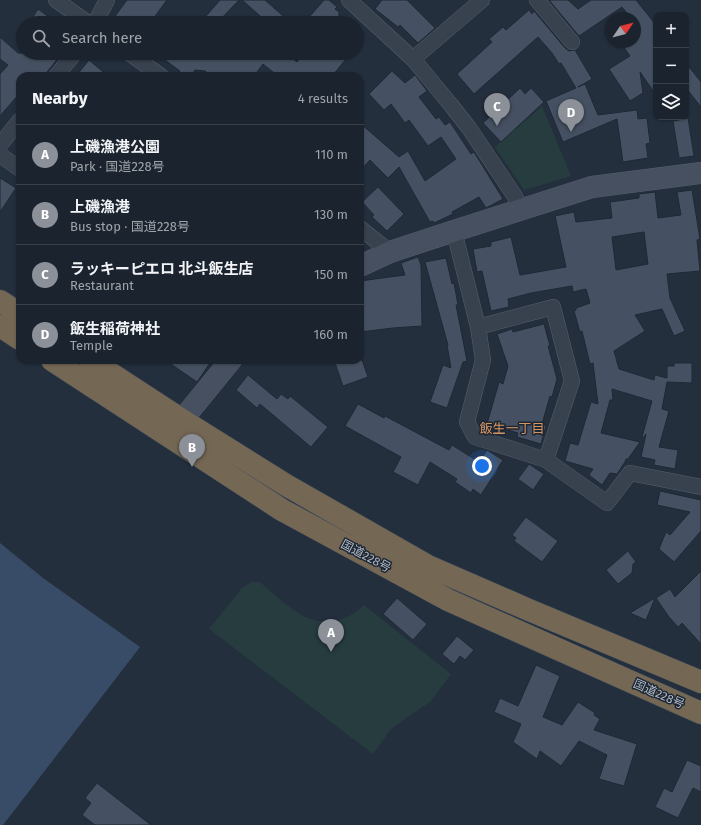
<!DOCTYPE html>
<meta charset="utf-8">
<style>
body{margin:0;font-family:"Fira Sans","Noto Sans JP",sans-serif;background:#282f3a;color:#f1f3f6}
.controls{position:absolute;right:12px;top:12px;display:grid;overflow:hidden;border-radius:8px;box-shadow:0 1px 3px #0004}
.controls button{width:36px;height:36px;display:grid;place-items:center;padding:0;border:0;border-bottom:1px solid #39404a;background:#1b232e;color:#f1f3f6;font:20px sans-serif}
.compass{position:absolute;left:605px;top:12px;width:36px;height:36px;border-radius:50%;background:#1b232e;box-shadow:0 1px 3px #0004;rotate:55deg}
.you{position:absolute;left:482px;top:466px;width:14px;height:14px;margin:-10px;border:3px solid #fff;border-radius:50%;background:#1a73e8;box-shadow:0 0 0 6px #1a73e833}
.badge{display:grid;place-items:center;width:26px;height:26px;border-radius:50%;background:#8c9099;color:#fff;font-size:13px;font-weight:700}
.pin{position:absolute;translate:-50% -33px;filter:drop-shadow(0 1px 2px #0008)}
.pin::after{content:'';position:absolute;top:21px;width:14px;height:12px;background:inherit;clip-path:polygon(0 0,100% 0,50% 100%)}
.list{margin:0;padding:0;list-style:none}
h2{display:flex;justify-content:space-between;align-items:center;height:52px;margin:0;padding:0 16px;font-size:17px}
h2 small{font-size:13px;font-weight:400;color:#a0a4aa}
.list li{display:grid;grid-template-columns:26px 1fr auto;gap:12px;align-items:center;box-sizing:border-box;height:60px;padding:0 16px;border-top:1px solid #39404a}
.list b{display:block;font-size:15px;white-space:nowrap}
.list p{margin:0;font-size:13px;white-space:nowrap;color:#a0a4aa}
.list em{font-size:13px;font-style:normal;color:#a0a4aa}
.icon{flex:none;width:22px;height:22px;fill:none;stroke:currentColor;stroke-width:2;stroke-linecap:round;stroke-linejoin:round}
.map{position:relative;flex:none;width:701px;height:825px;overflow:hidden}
.search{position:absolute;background:#1b232e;box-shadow:0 1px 3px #0004;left:16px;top:16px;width:348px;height:44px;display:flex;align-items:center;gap:10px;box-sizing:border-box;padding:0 14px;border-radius:22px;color:#a0a4aa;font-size:15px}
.panel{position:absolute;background:#1b232e;box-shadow:0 1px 3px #0004;left:16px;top:72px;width:348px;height:292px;border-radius:12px}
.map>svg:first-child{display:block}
.green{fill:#263c3f}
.water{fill:#394c67}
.building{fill:#455162;stroke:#1f2835;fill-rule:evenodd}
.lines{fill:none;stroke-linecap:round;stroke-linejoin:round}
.street-casing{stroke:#565f6c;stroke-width:16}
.secondary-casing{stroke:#565f6c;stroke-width:22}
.highway-casing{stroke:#434c59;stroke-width:23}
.street{stroke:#38414e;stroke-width:15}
.secondary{stroke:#465061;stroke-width:21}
.highway{stroke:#746855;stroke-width:22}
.labels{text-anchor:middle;stroke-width:3;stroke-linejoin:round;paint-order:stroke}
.street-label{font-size:12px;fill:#b4bcc9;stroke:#1d2633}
.neighbourhood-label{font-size:13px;fill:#d59563;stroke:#1d2633}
</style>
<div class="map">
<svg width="701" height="825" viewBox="0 0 701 825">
<rect width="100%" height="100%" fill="#242f3e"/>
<!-- green -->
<path class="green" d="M542,106l29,70 -47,14 -29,-43z
M251,582h9c24,21 53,53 89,34 5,-2 10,-7 15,-11l87,69 -20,27 -40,28 -18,25 -164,-125 33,-41z"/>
<!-- water -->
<path class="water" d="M0,543l43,35 97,69 -137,178h-3z"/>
<!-- building -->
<path class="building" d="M127,0h40l-17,23h-40z
M220,0h19l-22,23h-17z
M242,0h23l26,23h-23z
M324,0h5l8,7 -2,2 4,3v5l-6,6h-29z
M382,0h25l28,28 -17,15 -18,-18 -2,2 -23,-18z
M549,0h19l10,9 13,-9h45l20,25v70l-16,-23 3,21 -13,8 -21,-32 21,-13 -10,-14h15v-24h-4l-9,-11 -43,29z
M38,9l19,14h-28z
M529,10l3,4 2,-3 31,37 4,3 6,-1 17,29 -14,8 7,-3 13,31 39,-5 1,9 9,-1 3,25 -4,1 2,14 -25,4 -6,-43 -54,23 -17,-41 30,-13 -15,-25 -2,1 -7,-11 -14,-16 -64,57 -17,-20 35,-32 -3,-3 14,-12 3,3z
M0,37l18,16h44l-18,23h-24v17l-20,23v-42l8,-9 -8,-6z
M171,53h114l12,9 7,-9h47l-19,23h-54l-15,-12 -9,12h-43l-6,-5 -10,-1 -4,6h-15l4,-5 -15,-11z
M89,60l19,16h-32z
M686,63l15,19v25l-15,-19z
M392,71l13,12 10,-8 12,16 -8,6 17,22 3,-2 6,8 5,-3 21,32 3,-2 29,47 -17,9 -7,-11 -27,15 1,2 -19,9 -1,-2 -3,1 -31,-55 -11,11 -18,-18 -10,11v-48l39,34 9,-6 17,30 31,-22 -15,-22 -13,9 -19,-26 -4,3 -14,-19 -7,6 -15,-16z
M520,88l5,6 6,-6 13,14 -43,40 -18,-19z
M688,118l6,38 -15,2 -6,-37z
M0,178l16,10 -16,24z
M378,187l26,27 -17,17 -15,-14 2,-2 -12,-13z
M692,190l8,49 -3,1 3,31 -33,3 3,24 15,33 -11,5 -12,-27 -27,6 10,16 -31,20 5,18 35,11 1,-5 12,3v-12h7v-3h18v20l-25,-1 -5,27 7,2 -10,36 19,3 -3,19 -21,-4 1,-5 -14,-3 5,-23 -3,4 -1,-1 10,-36 -40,-12 1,11h-3l-9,33 39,9 -12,17h-2l-1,3 -8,12 -7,-1 -8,12 -13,-10 4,-6 -28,-8 5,-18 8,2 13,-43 7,2 -5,-41 -3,1 -8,-33 -2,1 -6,-21 2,-1v-2l14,-5 -4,-14 -13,3 -1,-6 -41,7 -23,6 1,8 -18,4 -9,-40 -5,1 -4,-23 18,-3v-4l20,-5 9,38 46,-8 -11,-51 19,-4 2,10 36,-4 -2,-16 29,-4v-4l16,-2 3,26 23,-3 -4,-23zM644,232l4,32 -32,6 -4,-33z
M418,257l3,8 1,61 -29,2 -33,4v-51l45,-6 -4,-12z
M446,258l6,26 2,-1 4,22h-2l11,56 -4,1 -16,46 -17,-6 13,-37 8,3 -4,-23h1l-23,-83z
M544,324l6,22h-2l9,33 -5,18 -2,-1 -8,28 4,2 -5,18 -24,-7 1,-4 -31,-9 12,-42 4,2 5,-18 -11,-32 15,-5 1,3z
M165,360h47l-15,22z
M334,360h28l6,17 -25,9z
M248,375l29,24 4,-5 7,5 2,-3 38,31 -17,20 -51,-43 -3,4 -21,-18z
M358,404l26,14 1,-2 64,34 3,-5 27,17 8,-12 16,10 -22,35 -8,-6 -2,4 -16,-11 2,-3 -27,-17 -12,23 -25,-13 8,-15 -56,-31z
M529,464l15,10 -11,16 -15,-11z
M660,491l41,9v31l-27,31 -15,-13 7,-17 4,3 20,-23 -33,-7z
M526,517l32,24 -16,21 -28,-21 2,-3 -4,-3z
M628,551l8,11 -3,2 -1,9 -14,11 -12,-14z
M701,571v73l-19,-21 -4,4 -9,-10 -13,-19 14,-9 5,8z
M397,598l30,26 -14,16 -30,-26z
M655,598l-9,22 -16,-7z
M457,636l17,14 -9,10 -5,-4 -6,8 -12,-10z
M536,665l24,11 -17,41 19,8 16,-23 17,11 -1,2 6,4 -6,11 43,14 -13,42 -25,-7 8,-24 -28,-14 -18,25 -21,-15 -3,8 -24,-17 8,-18 -27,-12 6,-14 18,8z
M687,760l14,6v26l-8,-4 -15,30 -23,-11 9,-19 8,4z
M97,783l54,42h-56l-13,-10 9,-12 -6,-5z"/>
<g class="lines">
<defs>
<path id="street" d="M56,0l32,23
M349,0l64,59 38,46 18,23 45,67 7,13
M537,0l35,42
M95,23l12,-23
M129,53l32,23
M413,59l69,-59
M56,76l19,-23
M0,145l20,-25
M0,155l20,14
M360,228l30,24
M454,231l24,96 5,33 -16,62 8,15 71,23 26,-79 -19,-74 -75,20
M546,460l61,43 23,-30 71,14"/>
<path id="secondary" d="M360,266l30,-14 64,-21 138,-44 109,-14
M173,436l9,-16 49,-60"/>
<path id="highway" d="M0,301l20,13
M0,326l20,13
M52,360l230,150 166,90 253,113
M90,360l92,60 104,65 142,81 101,44 172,72"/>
</defs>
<!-- street casing -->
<use href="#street" class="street-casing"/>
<!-- secondary casing -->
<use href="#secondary" class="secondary-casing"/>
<!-- highway casing -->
<use href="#highway" class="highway-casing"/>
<!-- street -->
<use href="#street" class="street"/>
<!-- secondary -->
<use href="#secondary" class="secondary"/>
<!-- highway -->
<use href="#highway" class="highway"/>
</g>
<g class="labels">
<!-- street labels -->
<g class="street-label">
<text transform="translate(366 556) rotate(28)" y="4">国道228号</text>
<text transform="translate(659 694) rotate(24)" y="4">国道228号</text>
</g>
<!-- neighbourhood labels -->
<g class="neighbourhood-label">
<text x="512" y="433">飯生一丁目</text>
</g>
</g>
</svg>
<div class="controls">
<button>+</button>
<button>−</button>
<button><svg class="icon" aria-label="layers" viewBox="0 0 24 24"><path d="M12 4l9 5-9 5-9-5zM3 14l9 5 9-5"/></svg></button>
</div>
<svg class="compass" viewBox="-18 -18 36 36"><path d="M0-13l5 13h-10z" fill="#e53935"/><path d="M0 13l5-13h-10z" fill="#a0a4aa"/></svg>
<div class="you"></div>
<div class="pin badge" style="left:331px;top:652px">A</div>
<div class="pin badge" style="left:192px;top:467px">B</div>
<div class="pin badge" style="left:497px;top:126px">C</div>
<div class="pin badge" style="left:571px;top:132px">D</div>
<div class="search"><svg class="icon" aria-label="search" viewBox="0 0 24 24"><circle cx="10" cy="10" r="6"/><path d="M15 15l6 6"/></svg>Search here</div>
<section class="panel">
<h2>Nearby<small>4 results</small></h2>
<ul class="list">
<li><span class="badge">A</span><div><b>上磯漁港公園</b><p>Park · 国道228号</p></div><em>110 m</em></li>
<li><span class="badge">B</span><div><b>上磯漁港</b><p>Bus stop · 国道228号</p></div><em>130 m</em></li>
<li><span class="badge">C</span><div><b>ラッキーピエロ 北斗飯生店</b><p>Restaurant</p></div><em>150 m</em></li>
<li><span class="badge">D</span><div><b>飯生稲荷神社</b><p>Temple</p></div><em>160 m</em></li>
</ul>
</section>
</div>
